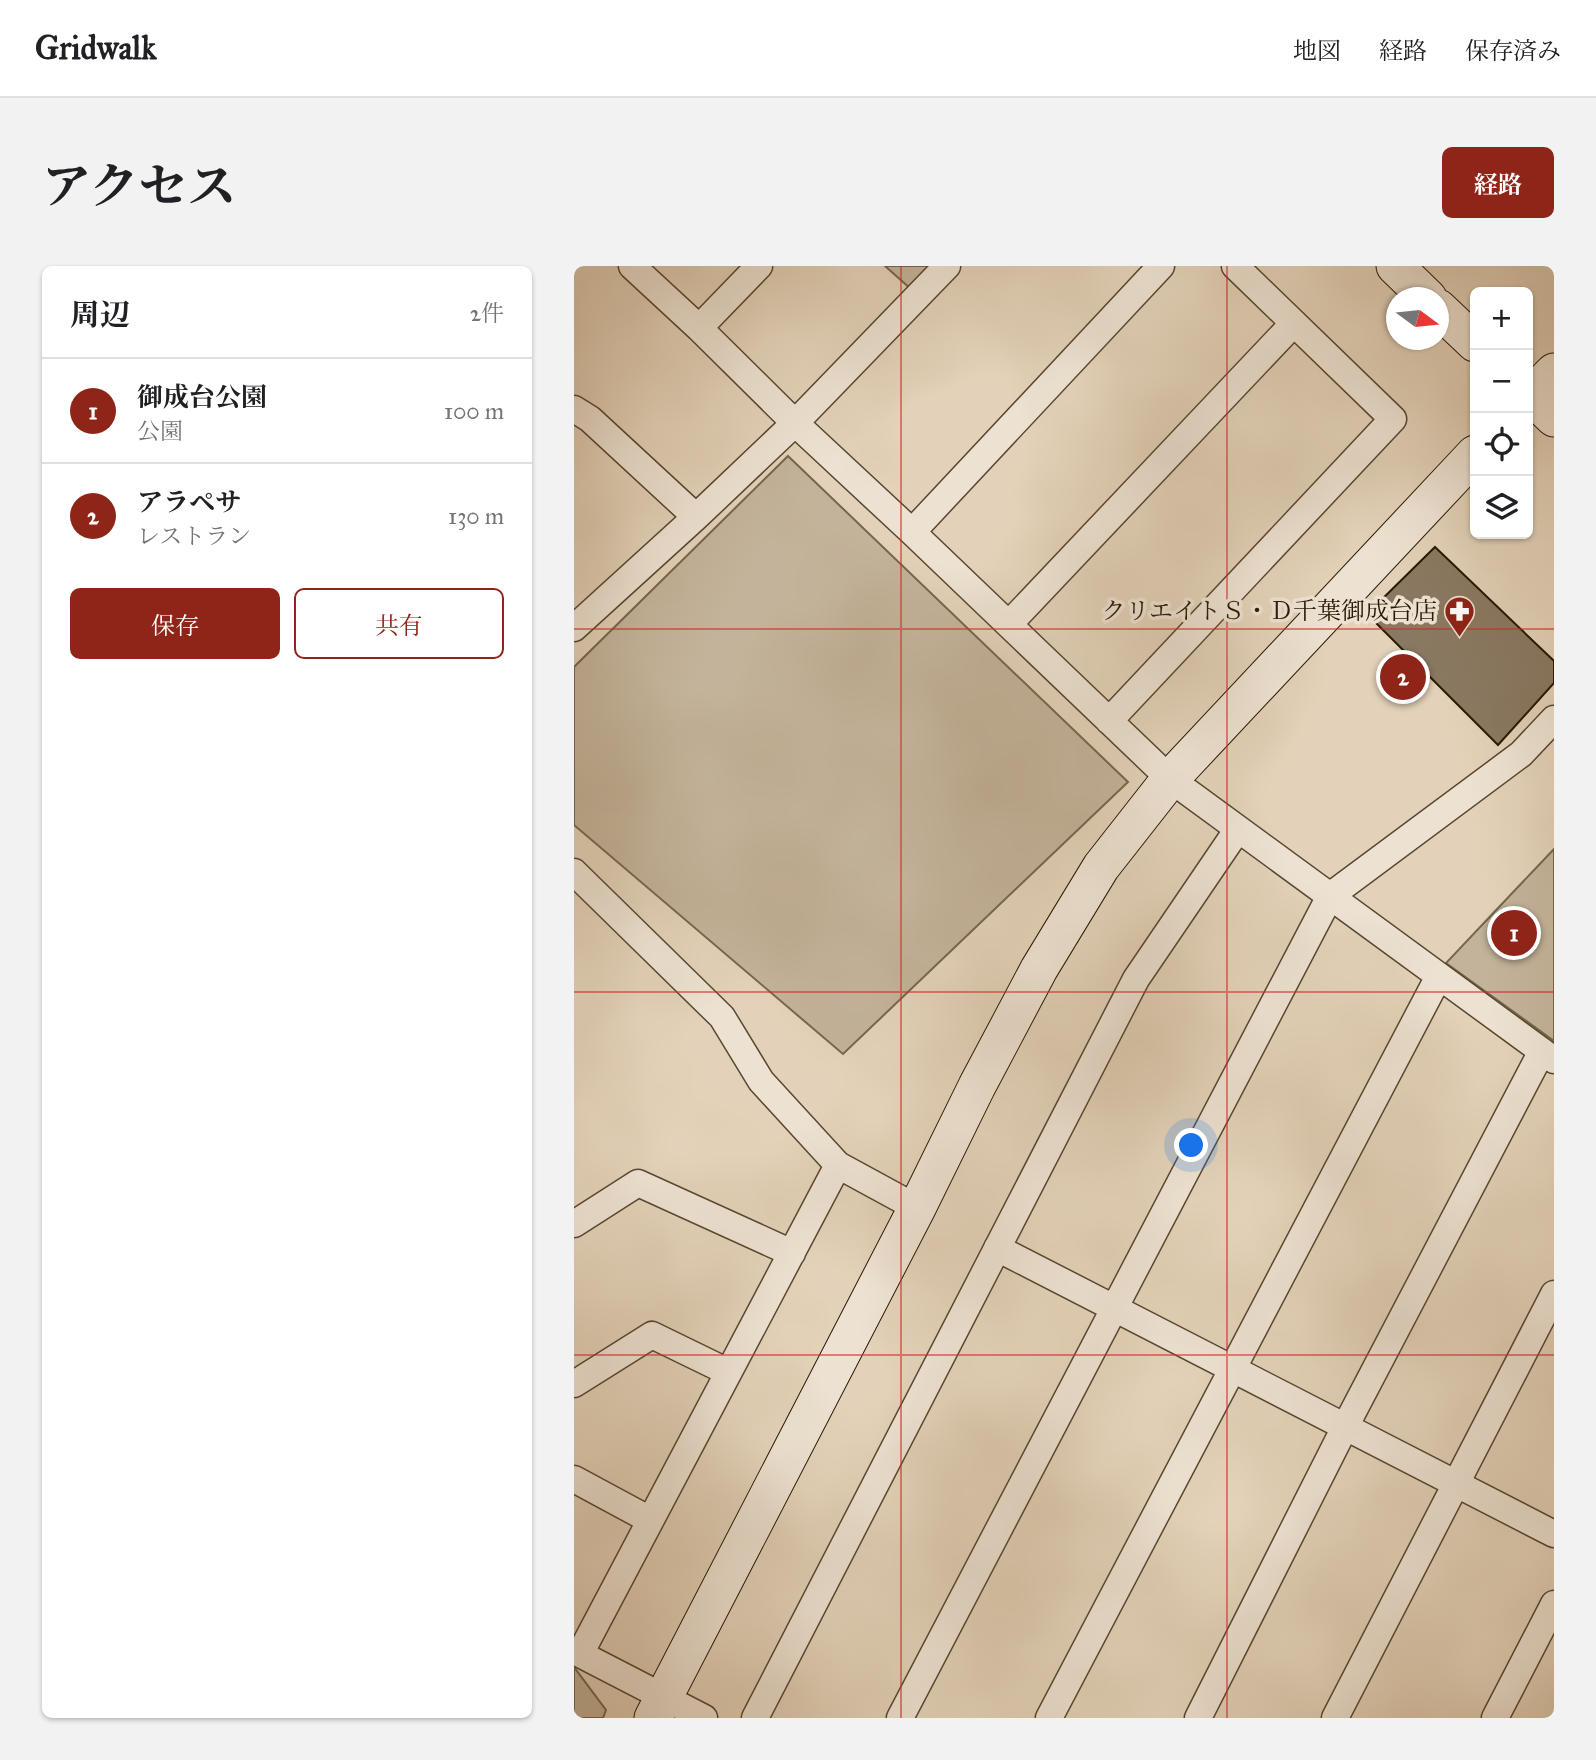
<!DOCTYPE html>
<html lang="ja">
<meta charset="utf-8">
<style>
body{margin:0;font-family:"IM FELL Great Primer","Noto Serif JP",serif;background:#f2f2f2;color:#202124}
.controls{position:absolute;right:21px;top:21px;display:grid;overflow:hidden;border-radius:10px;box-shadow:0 2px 5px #0004}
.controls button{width:63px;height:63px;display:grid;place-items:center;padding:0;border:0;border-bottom:2px solid #e0e0e0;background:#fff;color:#202124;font:35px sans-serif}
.compass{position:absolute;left:812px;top:21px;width:63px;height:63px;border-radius:50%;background:#fff;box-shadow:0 2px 5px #0004;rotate:105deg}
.you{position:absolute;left:618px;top:880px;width:24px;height:24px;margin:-18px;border:5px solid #fff;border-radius:50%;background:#1a73e8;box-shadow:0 0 0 10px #1a73e833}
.badge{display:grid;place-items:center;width:46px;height:46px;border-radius:50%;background:#8f2418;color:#fff;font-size:23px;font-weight:700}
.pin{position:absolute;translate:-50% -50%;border:4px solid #fff;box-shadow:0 2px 7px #0006}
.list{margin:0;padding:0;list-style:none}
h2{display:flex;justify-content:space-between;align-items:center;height:91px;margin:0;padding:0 28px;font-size:30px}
h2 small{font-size:23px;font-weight:400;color:#757577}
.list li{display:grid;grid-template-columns:46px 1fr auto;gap:21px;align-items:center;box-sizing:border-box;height:105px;padding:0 28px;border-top:2px solid #e0e0e0}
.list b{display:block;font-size:26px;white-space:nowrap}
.list p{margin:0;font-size:23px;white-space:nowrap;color:#757577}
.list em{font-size:23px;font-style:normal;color:#757577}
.actions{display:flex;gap:14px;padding:21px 28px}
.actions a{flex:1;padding:16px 0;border:2px solid #8f2418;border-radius:10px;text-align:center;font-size:24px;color:#8f2418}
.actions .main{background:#8f2418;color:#fff}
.icon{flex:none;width:38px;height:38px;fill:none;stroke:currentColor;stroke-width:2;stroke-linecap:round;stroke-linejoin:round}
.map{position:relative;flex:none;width:980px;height:1452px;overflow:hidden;border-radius:10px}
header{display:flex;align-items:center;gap:42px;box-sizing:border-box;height:98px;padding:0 35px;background:#fff;border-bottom:2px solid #e0e0e0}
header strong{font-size:33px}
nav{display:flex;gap:38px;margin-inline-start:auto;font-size:24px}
.intro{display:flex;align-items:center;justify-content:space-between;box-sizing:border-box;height:168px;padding:0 42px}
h1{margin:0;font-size:49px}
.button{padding:18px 32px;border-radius:10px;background:#8f2418;color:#fff;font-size:24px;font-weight:700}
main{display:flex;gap:42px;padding:0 42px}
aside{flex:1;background:#fff;border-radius:10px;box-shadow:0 2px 5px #0004}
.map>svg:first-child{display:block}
.green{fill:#c3b39a;stroke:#76664e;stroke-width:2}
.building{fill:#8a7962;stroke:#291903;stroke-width:2}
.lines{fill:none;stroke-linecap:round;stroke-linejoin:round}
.street-casing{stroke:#584730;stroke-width:29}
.secondary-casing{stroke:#291903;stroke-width:39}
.street{stroke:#ede2d2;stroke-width:26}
.secondary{stroke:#ede2d2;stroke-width:37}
.grid{fill:none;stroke:#d62828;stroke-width:2;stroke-opacity:0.55}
.labels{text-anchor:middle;stroke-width:7;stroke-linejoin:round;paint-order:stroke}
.poi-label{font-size:24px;fill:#291903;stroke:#ede2d2;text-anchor:end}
</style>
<header>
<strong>Gridwalk</strong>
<nav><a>地図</a><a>経路</a><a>保存済み</a></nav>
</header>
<div class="intro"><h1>アクセス</h1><a class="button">経路</a></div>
<main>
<aside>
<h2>周辺<small>2件</small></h2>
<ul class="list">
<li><span class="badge">1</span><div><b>御成台公園</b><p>公園</p></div><em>100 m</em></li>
<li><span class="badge">2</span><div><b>アラペサ</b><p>レストラン</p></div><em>130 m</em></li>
</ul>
<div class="actions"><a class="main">保存</a><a>共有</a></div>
</aside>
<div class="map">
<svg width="980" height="1452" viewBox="0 0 980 1452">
<rect width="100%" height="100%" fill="#e3d2b9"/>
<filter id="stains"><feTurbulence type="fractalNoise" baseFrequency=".00286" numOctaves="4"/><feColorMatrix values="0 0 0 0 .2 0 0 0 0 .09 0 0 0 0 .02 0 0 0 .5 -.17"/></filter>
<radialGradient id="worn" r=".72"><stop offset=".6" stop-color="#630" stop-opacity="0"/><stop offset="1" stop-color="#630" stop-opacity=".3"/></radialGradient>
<!-- green -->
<path class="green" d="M311,0h48l-22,23z
M214,190l340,326 -285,272 -269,-229v-158z
M980,583v192l-108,-78z
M0,1401l32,43 -3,8h-29z"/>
<!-- building -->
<path class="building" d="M861,281l119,114v22l-56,62 -131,-131z"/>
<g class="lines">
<defs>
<path id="street" d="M58,0l67,62 96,95 117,109 258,247 384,281
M125,62l60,-62
M0,143l16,10 106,98
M338,266l249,-266
M435,358l285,-301
M0,362l122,-111 99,-94 152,-157
M535,455l284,-302 -158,-153
M0,606l148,145 39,64 77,84 79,43
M0,958l64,-41 154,70
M423,982l557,286
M0,1118l78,-49 76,37
M0,1213l76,41
M130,1452l-124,-64 258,-489
M181,1452l381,-739 102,-150
M326,1452l430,-822 191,-142 33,-35
M475,1452l390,-742
M624,1452l147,-291 197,-376
M761,1452l219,-424
M921,1452l59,-114"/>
<path id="secondary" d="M821,0l33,32
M864,42l37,35
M954,127l26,25
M954,132l26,-26
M79,1452l264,-510 60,-122 62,-117 62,-102 69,-88 305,-325"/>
</defs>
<!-- street casing -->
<use href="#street" class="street-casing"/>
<!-- secondary casing -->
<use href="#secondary" class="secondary-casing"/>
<!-- street -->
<use href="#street" class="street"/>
<!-- secondary -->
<use href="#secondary" class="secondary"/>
</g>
<!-- grid -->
<path class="grid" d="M327,0v1452M653,0v1452M0,363h980M0,726h980M0,1089h980"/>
<!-- icons -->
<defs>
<symbol id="pharmacy-pin" viewBox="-11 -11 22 30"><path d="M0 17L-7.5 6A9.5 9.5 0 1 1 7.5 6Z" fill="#8f2418" stroke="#ede2d2"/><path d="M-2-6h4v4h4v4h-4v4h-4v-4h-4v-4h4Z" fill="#fff"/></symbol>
</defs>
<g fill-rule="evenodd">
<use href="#pharmacy-pin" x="868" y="328" width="35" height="47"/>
</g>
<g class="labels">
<!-- poi labels -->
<g class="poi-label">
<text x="863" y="353">クリエイトＳ・Ｄ千葉御成台店</text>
</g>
</g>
<rect width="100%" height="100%" filter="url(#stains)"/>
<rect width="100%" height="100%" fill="url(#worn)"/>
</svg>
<div class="controls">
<button>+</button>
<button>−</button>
<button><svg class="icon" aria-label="locate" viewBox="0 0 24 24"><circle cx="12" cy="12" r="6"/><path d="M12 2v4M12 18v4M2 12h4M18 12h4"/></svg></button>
<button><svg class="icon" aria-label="layers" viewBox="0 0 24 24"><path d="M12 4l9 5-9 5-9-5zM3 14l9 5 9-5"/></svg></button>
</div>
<svg class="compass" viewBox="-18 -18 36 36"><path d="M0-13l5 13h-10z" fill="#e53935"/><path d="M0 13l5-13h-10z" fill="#757577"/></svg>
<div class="you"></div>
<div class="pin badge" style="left:940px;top:667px">1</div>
<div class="pin badge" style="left:829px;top:411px">2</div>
</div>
</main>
